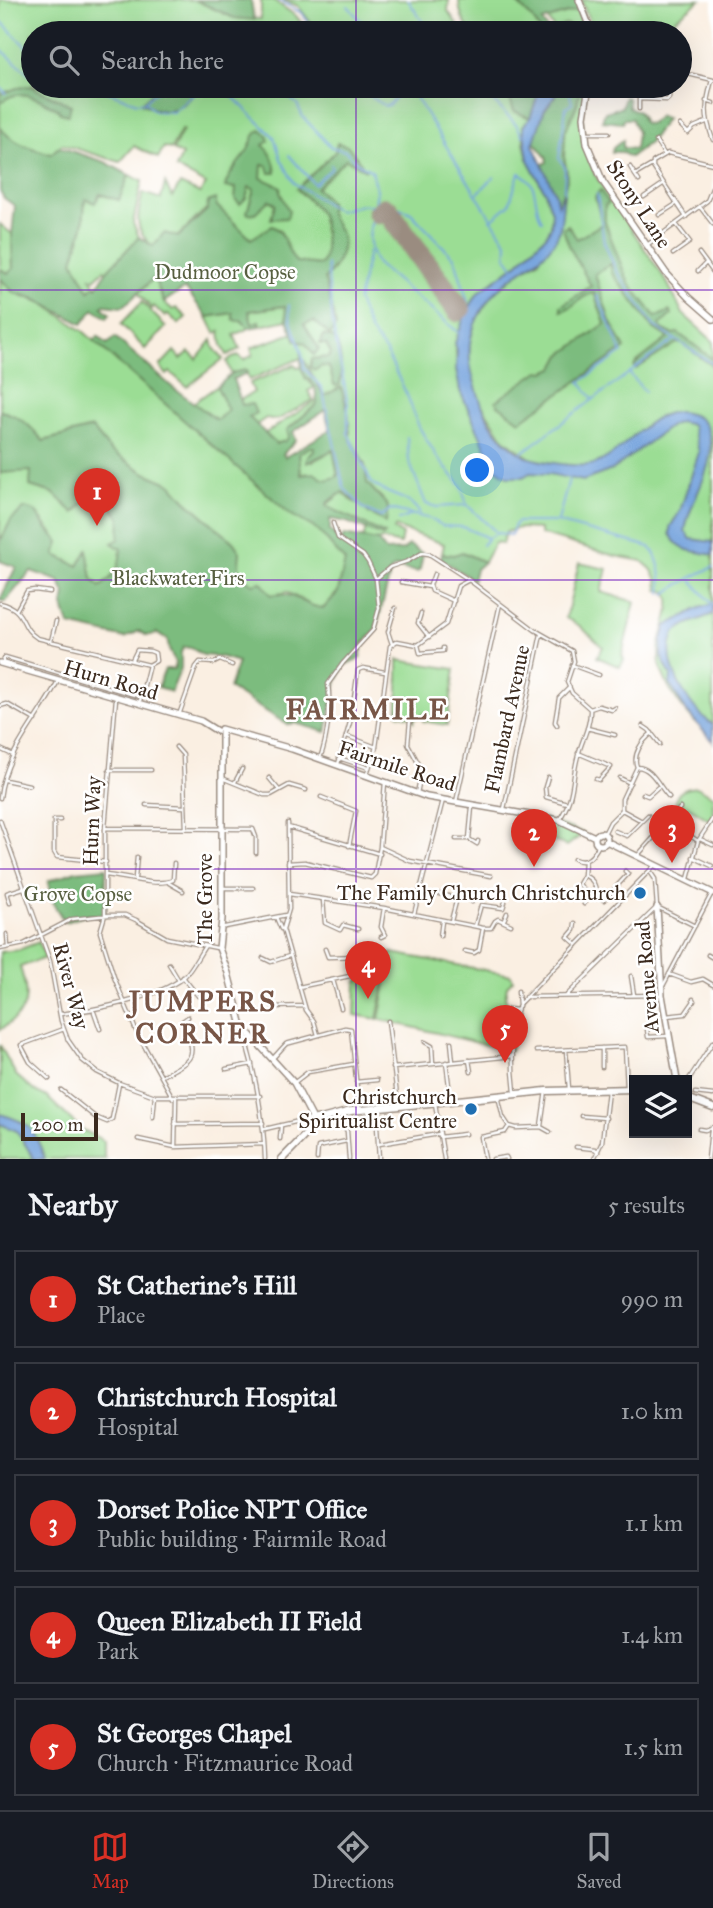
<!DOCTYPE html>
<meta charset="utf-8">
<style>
body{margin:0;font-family:"IM FELL Great Primer",serif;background:#242831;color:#f1f3f6}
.controls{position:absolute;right:21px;bottom:21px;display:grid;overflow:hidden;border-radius:0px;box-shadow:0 7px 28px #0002}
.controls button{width:63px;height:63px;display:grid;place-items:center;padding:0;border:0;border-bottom:2px solid #363941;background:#171b24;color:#f1f3f6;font:35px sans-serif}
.scale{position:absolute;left:21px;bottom:18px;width:77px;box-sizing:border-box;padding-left:7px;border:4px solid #3b2a1e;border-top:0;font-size:19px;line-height:24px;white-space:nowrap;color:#3b2a1e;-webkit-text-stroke:5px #fff;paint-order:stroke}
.you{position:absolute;left:478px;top:471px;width:24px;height:24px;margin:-18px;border:5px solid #fff;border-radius:50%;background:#1a73e8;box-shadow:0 0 0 10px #1a73e833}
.badge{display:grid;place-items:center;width:46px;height:46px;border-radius:50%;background:#d93025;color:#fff;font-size:23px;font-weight:700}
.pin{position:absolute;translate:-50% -58px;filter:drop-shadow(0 2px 4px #0008)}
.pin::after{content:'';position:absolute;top:37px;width:24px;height:21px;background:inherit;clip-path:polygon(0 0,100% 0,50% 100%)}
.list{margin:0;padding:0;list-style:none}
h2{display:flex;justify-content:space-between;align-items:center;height:91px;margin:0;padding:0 28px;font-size:30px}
h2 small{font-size:23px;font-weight:400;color:#9ea1a6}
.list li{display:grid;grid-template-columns:46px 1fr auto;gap:21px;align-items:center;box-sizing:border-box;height:98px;margin:0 14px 14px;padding:0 14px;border:2px solid #363941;border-radius:0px}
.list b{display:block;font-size:26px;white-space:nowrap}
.list p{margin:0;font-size:23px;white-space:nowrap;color:#9ea1a6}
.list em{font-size:23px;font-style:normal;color:#9ea1a6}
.icon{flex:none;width:38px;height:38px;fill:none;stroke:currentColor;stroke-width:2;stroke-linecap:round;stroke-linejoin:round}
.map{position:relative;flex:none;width:713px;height:1159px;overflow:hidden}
.search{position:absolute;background:#171b24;box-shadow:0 7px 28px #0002;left:21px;right:21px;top:21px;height:77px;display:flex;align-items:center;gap:18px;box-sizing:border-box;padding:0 24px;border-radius:38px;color:#9ea1a6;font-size:26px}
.sheet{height:651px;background:#171b24}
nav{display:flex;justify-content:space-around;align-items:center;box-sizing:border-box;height:98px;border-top:2px solid #363941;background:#171b24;font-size:19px;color:#9ea1a6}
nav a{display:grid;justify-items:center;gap:4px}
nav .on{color:#d93025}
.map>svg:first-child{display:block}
.green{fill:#9bdd94;stroke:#6b8459;stroke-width:2}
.forest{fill:#7cbc7e;stroke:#5c734e;stroke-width:2;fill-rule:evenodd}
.water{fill:#74a3dd;stroke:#58667e;stroke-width:2}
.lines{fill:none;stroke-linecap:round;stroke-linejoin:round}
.stream{stroke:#74a3dd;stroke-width:2}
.runway{stroke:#9a8c80;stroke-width:18}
.street-casing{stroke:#9a8c80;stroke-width:5}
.secondary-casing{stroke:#9a8c80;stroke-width:8}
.primary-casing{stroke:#9a8c80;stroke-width:9}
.street{stroke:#fff;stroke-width:2.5}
.secondary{stroke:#fff;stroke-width:5}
.primary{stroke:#fff;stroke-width:6}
.grid{fill:none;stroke:#7b2cbf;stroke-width:2;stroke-opacity:0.55}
.poi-dot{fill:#1f6fb2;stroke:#fff;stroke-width:2.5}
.labels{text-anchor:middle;stroke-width:5;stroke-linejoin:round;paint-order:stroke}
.street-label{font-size:21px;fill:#3b2a1e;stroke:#fff}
.park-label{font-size:21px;fill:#586041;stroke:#fff}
.poi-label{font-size:21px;fill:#3b2a1e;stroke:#fff;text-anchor:end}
.district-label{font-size:28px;font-weight:bold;letter-spacing:2px;fill:#785647;stroke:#fff}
</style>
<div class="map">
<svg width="713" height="1159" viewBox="0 0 713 1159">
<rect width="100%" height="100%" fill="#fff"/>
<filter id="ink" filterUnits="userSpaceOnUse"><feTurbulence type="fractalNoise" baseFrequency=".0143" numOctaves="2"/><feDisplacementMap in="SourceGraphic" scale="14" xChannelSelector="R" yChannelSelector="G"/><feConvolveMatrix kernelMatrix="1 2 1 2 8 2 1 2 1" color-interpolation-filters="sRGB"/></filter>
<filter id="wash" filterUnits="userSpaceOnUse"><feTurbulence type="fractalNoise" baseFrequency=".00686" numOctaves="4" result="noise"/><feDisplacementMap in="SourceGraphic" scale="28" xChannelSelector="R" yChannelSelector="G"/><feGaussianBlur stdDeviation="1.57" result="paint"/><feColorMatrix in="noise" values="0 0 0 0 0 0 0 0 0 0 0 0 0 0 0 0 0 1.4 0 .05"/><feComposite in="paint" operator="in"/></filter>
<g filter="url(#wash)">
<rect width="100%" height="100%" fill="#faefe2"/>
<!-- green -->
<path class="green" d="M0,0h195l39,18 27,1v-19h12l23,16 13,17h-276v53h484l-2,1 -1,24 16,7 -7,8 1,16 4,18 17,32 7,20 -1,15 -5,9 -28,27 -40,30 -13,22 -10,28 5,48 36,78 27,8 3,-3 4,-16 -26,-19 -26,-40 -9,-34 1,-23 5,-20 16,-26 27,-23 20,-12 22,-35 7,-54 -3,-15 1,-25 12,-28 4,-18h4l-3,30 2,30 11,29 72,107 16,32 30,27v384l-10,5c-19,-18 -46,-51 -44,-80 1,-19 16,-41 8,-58l-9,-2 -1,-11 -6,-10 -9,-8 -27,-5 -75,-22v-5l-21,-1 -13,4 -4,12 -4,-2 -4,2 -10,18 -21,-10 -9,3 -12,-1 2,-10 -49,-17 -1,3 8,4 -2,10 -19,-5 -3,2 -15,-2 3,-10 17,7 -58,-30 18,-14 10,10 29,-4 -16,-15 -1,-18 -15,-27 -2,-27 -7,-23 -17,8 -23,-38 -52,22 -3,-10 -15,4 -4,-13 11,-6 6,5 9,-5 -2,-7 42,-15 3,8 9,2 9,12 -10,-31 10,-3 10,-42 10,-10 7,-17 -13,-41 2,-8 -14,-15 30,-29 18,10 -16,-23 -13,6 -38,37 24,23 5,36 -2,13 -5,4 -23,-3c-9,-10 -9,-21 -17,-33l-28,10 -35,-33 -8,1 -31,30 -24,9c-20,-15 -16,-31 -10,-53l18,6 4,-16 7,14 8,-13 20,9 6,-9 -30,-16 6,-13 -9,-5 10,-20h-2l-10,19 -7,-2 -6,11 -24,-12 -14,16 -58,-18 -11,10c-19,-6 -39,-10 -51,-27z
M283,0h166l-1,11 15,22h-144l-21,-27z
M459,0h55l18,18 10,15h-68c-10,-7 -15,-21 -15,-33z
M581,0h119l-43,33h-62z
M577,10l10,23h-6l-15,-9 -11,5 -8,-10z
M129,175l13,6 -9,42 6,14 -33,35 -2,-2 -11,10 -3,-3 5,8 -6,6 -16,-30 10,-35 2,-28 15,-4 19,6z
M0,224l12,10 1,36 -5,3 -8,-4z
M0,278l14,15 29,10 40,28 207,183 28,16 27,31 -7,31 -14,16h-8l-29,-16 -16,3 -29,-17 -5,-8 3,-18 -7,-10 -48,-42 -14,-16 -26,-11 -35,-23 -18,-22 -49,13c-12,-14 -25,-27 -43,-30z
M154,278l10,24 9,8 3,-2 10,9 -7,7 -11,-10 -3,3 -11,-11 -2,3 -14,-16z
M142,302l24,25 -21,22 -24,-25z
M285,306l2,14 -27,6 -2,-4 -6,2 -3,-13z
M234,313l3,8 4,-1 8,8 -15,7 6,14 -13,6 -5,-9 -2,-15 -5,2 -8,-16z
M212,340l2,8 9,11 -36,28 -17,-15 -3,3 -7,-9 14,-15 7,8 8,-7 8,7z
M294,365l4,3 3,-1 5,12 9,8 -7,4 5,9 -36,20 -11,-2 -10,7 -8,-8 -8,-17 14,-8 -4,-9z
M219,385l-1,3 10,22 -11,10 -24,-17z
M317,400v4l-30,26 3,7 -5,4 -9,3 -12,-10z
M310,446l4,1v4l-7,7 4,4 23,-12 4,27 -13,4 -17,-8 -7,2 -2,-22z
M32,470l-2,16 23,7 21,20 20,-20h8l18,25 1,31 -1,15 -6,13 -14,10 -8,-8 -5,-28 -9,15 -23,-11 4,-13 -24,-31 -10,-3 -14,12 -9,19 -2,-3v-63z
M579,563l28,6 -6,23 34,10 -13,53 2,5 -4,7 -23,-10 6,-10 -23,-21 -14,-8z
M398,660l57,9 -8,56 -24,-4 1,-8 -2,4 -7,1 -1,3 -2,-4 -14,-3z
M697,787l16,9v20l-4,4 -17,-11 -17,-7c2,-12 12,-14 22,-15z
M540,818l44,15 -17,13 -28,-10z
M39,942l6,16 -25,9c10,33 9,44 -20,63v-78l18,-2z
M370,948l20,5 -13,66 -22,-4 1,-32 5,-6z
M392,953l119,22 2,5 -6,6 -2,12 8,17 -2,36 -132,-32z
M0,1045l16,30 17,15 14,7 34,32 23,12v16l2,2h-106z"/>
<!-- forest -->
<path class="forest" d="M195,0h56l3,20 -20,-2z
M514,0h63l13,33h-3l-10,-23 -35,11 8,12h-8l-10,-15z
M30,86l41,19 -3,10 -8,-2 -1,-3c-20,-11 -38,-25 -59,-7v-9l17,-6z
M160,86h41c-18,23 -31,33 -60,17z
M517,86h24l-11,32 -16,-7 -5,-15z
M562,86h19l-4,18 -12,28 -1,25 3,23 -9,27 -3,-14 -14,-28 6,-3 -1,-5 -13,-16 11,-30z
M625,97l3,1 1,9 10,5 5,11 6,1 10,-8 6,3 -17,24 -19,14 -9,-5h-9l1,-4 10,-8v8l12,1 2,-17 -5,-13h-8l-1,4 -21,-2 3,-9 17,-5z
M0,127c12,17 32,21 51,27l8,-7 46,15 24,13 -10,25 -19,-6 -5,9 -10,-4 -2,27 -10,35 16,30 6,-6 2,2 9,-15 33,-35 14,9 11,-13 14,4 29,-27 1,-8 7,-3 2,7 34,33 21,-13c15,7 13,24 24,36l24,3c9,-8 5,-46 -2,-55 -6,-8 -14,-14 -21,-21l38,-37 2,-9 11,3 18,24 -20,-11 -30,29 14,15c-3,13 6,20 11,31 6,15 -6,34 -16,45l11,47 -6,9 -16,-14 -10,3 15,25 -5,6 -9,-12 -9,-2 -9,-21 -2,-14 -36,5 3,13 7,-3 1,5 -11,2 -8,-8 -4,1 -4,-2v-6l-26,4 -22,-29 -21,14 -10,-24 -31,29 -19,-2 -2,2 8,7 -3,4 -13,-9 -12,15 -49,-26 -19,-5 -14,-15v-9l8,4 5,-4 -1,-35 3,-28 -11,-8 -4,-7z
M260,130l7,5 2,6 -6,4c9,7 12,17 13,28h-6l-3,-7 -5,-1 -1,13 20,9 -1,5 9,19 -2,7 -16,1 4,-15 -6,-4 -14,13 -7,1 -1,-2 7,-23 -5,-2 -3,11 -6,6 -5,-5 1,-11 -11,-1c1,-10 14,-25 21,-34 6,-8 5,-18 14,-23z
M600,190l9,13 -4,2v17l15,40 9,21 27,34 14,-6 2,3 -12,11 2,4 10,5 6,-1 35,26v7l-31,-22 -5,-1 -41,26 -2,-2 2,-4 32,-25 -15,-10 -42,-56v-8l-16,10 15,47 15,27 -105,73 -22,-16 -2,-4 43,-30 6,1 9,-4 7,-13 44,-31 -11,-31c-14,2 -19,15 -33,18v-5l30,-20 -21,-38 -7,-19 5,-4 9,14 25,-15 -7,-27z
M324,335l10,3c8,12 8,32 6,46l-3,2 -3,-1 -5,-18 -7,-1 -7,4 -5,-3 2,-8 17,-2 2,-4 -5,-9h-6z
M98,336l9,8 8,-7 57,50 45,33 11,-10 -11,-23 2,-2 14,-12 13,-3 1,3 -14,6 9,26 10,-1 4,9 -7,4 27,27 9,-3 4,-4 -2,-7 30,-26 -2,-17 -6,-8h-3l-5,-12v-12l23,41 17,-9 7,24 2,27 15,27 2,18 21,23 -2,17 -16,-9 -27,-22 -15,10 -2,4 59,28 -2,2 -36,-14 -17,-3v11l11,12 3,-7 34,6 8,10 17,-1 6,-5 14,9 -3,15 -3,3 -21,-5 -5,3 -14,56 -3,7 -11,11 -3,14 -16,7 -7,15 -11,52 -31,-9 -7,2 -59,-37 9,-26 -16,-5 -19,-2 -12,-7 -7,-1 -3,5v16l-10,24 -13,-5 7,-18h9l2,-6 -6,-11 -3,-13 -10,-6 -10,3 -8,-5 -14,7 -56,-13 -6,-19 2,-13 -6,-12 -28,-10 -26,31 -5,-2 16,-33 -16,-6v-25l2,2 9,-18 14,-12 10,3 12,18 12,13 -4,13 23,11 9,-16 5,29 8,8c15,-11 20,-19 21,-38l-9,-6 7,-4 1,-21 -18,-24 -9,-1 -19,20 -21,-20 -23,-7 1,-15 -31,2v-62c18,3 32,16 43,30l49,-13 18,22 35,23 26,11 14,16 48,42 7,10c-2,17 -3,24 13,32l8,-2 10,13c27,-4 31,12 53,13l14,-16 7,-31 -27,-31 -28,-16 -196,-173zM325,410l5,20 -45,27 -2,-3 13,-14 -3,-8zM310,447h4v4l-7,7v5l26,-13 5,26c-12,5 -14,5 -24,-3l-13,2 -2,-22z
M462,552l22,10 -8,7 -3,11 -32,-21 1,-5 12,1z
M106,868l-1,47h-18l-22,7 -11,-17 -6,-24 28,-10z"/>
<!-- water -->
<path class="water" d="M541,86h21l-18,25 -11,34 22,48 3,13 6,-14c-2,14 -1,35 -8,47 -10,17 -24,24 -39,35 -34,23 -55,59 -45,99 7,25 13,48 32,67 6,5 14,12 21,16 13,6 55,12 69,8 37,-13 60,-69 103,-47 13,7 14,25 13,38 -3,26 -21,49 -25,76l6,8 22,3v13l-26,-5 -12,-8 -5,-8v-7l10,-16 19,-59 -7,-27 -12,-3 -8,3 -60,45 -29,11 -34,-7 -19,-1 -7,4h-15l-12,-8 -9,-18 -27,-60 -4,-22 1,-18 -2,-8 10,-28 13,-22 40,-30 28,-27 5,-9 1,-15 -7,-20 -17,-32 -5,-34 7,-8z
M713,604v10l-25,10 -13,8c-16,31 14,75 38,93v17l-27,-31 -16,-27 1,-8 -10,-20 1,-17 4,-13 33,-18z
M0,1114c32,9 33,14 45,45h-11l-17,-28 -17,-7z"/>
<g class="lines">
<!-- stream -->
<path class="stream" d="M278,0l24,13 13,20
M408,0l22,33
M348,6l23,27
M0,20l33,34
M0,48l33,30
M93,86l44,17 8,-1 9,9 19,1 31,-26
M209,86l13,3 11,8 41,40 7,22 13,24 44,28 23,-6h14
M274,86l23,18 6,13 28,30 15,4 11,12 15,8 5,19 -2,15
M354,86l31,20 4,-1 17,-19
M409,86l98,158 -1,13 7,10
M478,86l38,38 7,12
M0,87l6,6
M282,91l5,-5
M145,101l17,-15
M289,155l25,29 18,-16 -1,-3
M564,192l1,-25 -6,-8 7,-52 6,-4 -4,-17
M478,193l16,-16
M597,194l7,48 13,30 37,54 59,38
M491,220l18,-15 10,-32c22,10 13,31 23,48
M369,251l-11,50 12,30 16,21 21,43 12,32 18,30 24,29 6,19 30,28 14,2 4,-11 3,-2h39l93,25c9,11 13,31 11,46
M327,264l6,62 15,78v29l23,49c15,15 40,13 49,32
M289,305c-1,22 15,40 15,63l18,20 22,100 19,20 18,9 9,-8 41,10 12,7 20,1 25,11
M459,333l-82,-69c-11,-20 -12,-51 12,-61l22,10 44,46 15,50
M630,374l15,18
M593,399l-13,-17 42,-29 -25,-58
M407,437l2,24 17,43 11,3 29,-2
M521,453l154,-114
M399,520l12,-5
M558,521l11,-42
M482,545l6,-7 9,-5
M692,581l21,24
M665,594c13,-10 33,-20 48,-27"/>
<!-- runway -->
<path class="runway" d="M384,206l5,2 73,101 -5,4 -70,-99 -9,1 -2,-2z"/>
</g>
</g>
<g filter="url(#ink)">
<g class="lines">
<defs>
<path id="street" d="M680,72l33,8
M712,80c-7,25 -8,35 1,60
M639,99l28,1 2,-2 1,-12
M706,101l7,2
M639,109v-14
M680,125l8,8 6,-6 12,-5
M588,133h21
M656,141l9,14
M630,167l9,14
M635,175l17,-10
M644,197l19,-13
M700,207l13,17
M659,215l17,-11
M686,217l-33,-50v-5l15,-9 45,11
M647,245l60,-44 6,-15
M699,253l14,19
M673,254l17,-12 -14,-18
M698,271l8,-8
M434,574l-4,11 2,6 22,10
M376,579l14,-12 18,-6 14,-8 7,1 40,26
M401,582l29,5
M0,603c28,7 18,23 37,35l112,27 -9,36
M17,609l10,-18 8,-1 15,2
M421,613l-3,10 11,14
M51,641l5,-20
M392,644l-4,-12 7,-24
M418,645l2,8 23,-2v-3
M132,660l5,-10 13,1 5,2 1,8 -7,4
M3,661l2,-4 136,40
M572,665l27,10
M116,698l-11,130v87l-5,17 14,45 23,56 36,65
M0,706l7,-2 28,16
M590,709l9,-3 13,4 3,-2
M179,715l17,-48 4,-5 14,1 6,-3 12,5
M410,721l-2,23 14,26 -5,23
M557,725l-2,-3 4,-24 10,-10
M643,726l6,4 11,14
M587,728l28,7
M347,736l29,11
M176,747l7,8 3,73
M0,749l13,6
M342,750l9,-31 7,-49 5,-2 22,4
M578,753l33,14 -12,13 -3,-1
M320,758c8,-20 11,-54 8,-74l15,-21 30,-33 6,-22 -3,-29 -8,-17 -5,-7 -25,-17 -5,-15
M339,758l30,10
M338,764l3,-10
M637,767c-5,-12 5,-26 15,-34
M109,770h42
M367,774l9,-27 14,-101 7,-5 21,4 28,-21 12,-38 11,-6 66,50 37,21 2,10 -7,21 5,11 18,16c1,15 -7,29 -11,43 -8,25 -3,44 -20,68
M548,777l-3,10 1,10 21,6
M222,778l42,17h7l18,-10 17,5
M269,778l10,12
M620,778l10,5
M5,780l24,5
M235,782l7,-13
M385,782l-5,65 30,14 81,15
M643,794l5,2 10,-9
M321,797l35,14 -7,35
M0,798c5,-46 38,-78 58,-117
M456,802l44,-198
M146,805l38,2
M472,807l-3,32 8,5 1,-3
M504,809l37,-175
M622,810l20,11
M0,820l50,141 11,60 7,19 14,20 15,12 22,11 36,13h105
M60,820h-6v32l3,5 49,5
M667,820l31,21
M288,823l1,86 -6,20 23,81 8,11 4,14
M288,827l92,27
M106,828l147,1 3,8v16
M615,831l12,5 21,-21
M604,834l6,-12 12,-12v-11l15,-32c15,0 22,20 32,30
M456,839h13
M700,839l13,6
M638,855l42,-47
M693,857l19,9
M574,859c13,6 19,-3 25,-14
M288,863l17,-1 66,16 4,-4 5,-27
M651,873l4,6 2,28
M106,875c19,2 50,12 67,5l1,-17
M584,875l-5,9 11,13 6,-6c-1,-9 -5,-12 -12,-16l1,-14
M135,878l2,-21
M688,879l10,-38 15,-23
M169,883l14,8
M224,888h29
M289,894l95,14 99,20h8l4,-7 3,-2 13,6
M439,894l18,4
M594,894l10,6 24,-26 -3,-3
M323,900l2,23 15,7 3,-5 15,4
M10,903l-3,-10 16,-5
M584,904l6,-7
M657,907l38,19
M414,914l29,-114
M276,917l5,12
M504,920l3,-7
M451,921l6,-23 15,2v2
M575,923l-1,7 -6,7 9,8
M475,926l6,-21 22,3 2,-6
M220,928l66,-13
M7,934l1,13
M440,936l2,-15
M381,937l4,-2 -4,-8 3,-19
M0,949l24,-5 48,-25 37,-4h16l11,5 31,18 50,10
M465,951l9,2 5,-3 4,-22
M708,955l5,3
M263,958l8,4 18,-6
M362,959l4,-8
M169,964l9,15
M669,974l22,8 12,-3 10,6
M631,976l3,19
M183,977l15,19
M333,980l8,28
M663,986l49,-93
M299,987l60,-13 4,-14 -3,-4 -32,1 -3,-8
M518,991l1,15
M567,995l90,-88
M525,997l137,-2
M269,1000l5,7 30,-1
M509,1009l8,1
M94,1012l6,17
M60,1014c35,-4 96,-15 124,-37 8,-8 15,-22 21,-31
M666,1016l19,-2 9,-13 -1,-2
M388,1021l10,83
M181,1022l7,-5
M647,1029l1,8 20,-1
M248,1035c-3,9 1,17 3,26 8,34 13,64 14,98
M425,1042l7,4 1,18
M451,1042l2,20
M602,1048v19
M566,1050l3,39
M536,1051l89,-4 2,42
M274,1057l12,-13 59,-16 6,1 8,79
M469,1060l2,12
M446,1062l5,39
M393,1068l120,-12
M226,1069l26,-5
M162,1076c36,-19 33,-18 22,-56
M49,1079l-19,-17 -9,-17 43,-16
M295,1082l13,-10 46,-8
M356,1082l21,-2
M687,1082l26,-40
M61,1090l34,27 12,5 5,-3 7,-35
M515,1092c-3,-24 -5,-68 5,-89l135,-138
M695,1093l18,2
M498,1096l5,21 6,9 7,2 25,-1 9,5
M435,1103l9,56
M376,1110l3,49
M581,1116l25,2
M153,1117l2,-21
M336,1117l11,14 2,28
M175,1124l88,-1
M541,1126l5,-35
M265,1129l47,-11
M699,1129l6,1 8,-3
M440,1137l25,-3
M138,1139l37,8 89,-3
M280,1139l1,-14
M379,1144l60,-10
M175,1147l1,-49
M576,1147l19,2 3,3
M317,1159l1,-12 29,-6
M485,1159l-4,-22 24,-5 4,-6
M493,1159l13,-2 1,2
M594,1159l8,-17 6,-51
M708,1159l3,-30"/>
<path id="secondary" d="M579,0l13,33
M589,86l-5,31 3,27 16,38 63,91 22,24 25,22
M0,663l201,58 16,10
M221,729l71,20 135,48 132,23 36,17
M222,733v186l-3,29 9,25 14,53 52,57 20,38
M595 839a6 6 0 1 1 12 0a6 6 0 1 1-12 0Z
M606,841l107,52
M657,907l5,88 15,85"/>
<path id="primary" d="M687,1098l26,10
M313.5 1123a4.5 4.5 0 1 1 9 0a4.5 4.5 0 1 1-9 0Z
M321,1119l30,-8 195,-20 88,-2
M282,1159l32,-33"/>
</defs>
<!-- street casing -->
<use href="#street" class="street-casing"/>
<!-- secondary casing -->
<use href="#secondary" class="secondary-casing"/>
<!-- primary casing -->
<use href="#primary" class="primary-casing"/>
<!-- street -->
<use href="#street" class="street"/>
<!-- secondary -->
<use href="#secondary" class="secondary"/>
<!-- primary -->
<use href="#primary" class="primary"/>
</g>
</g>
<!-- grid -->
<path class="grid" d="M356,0v33M356,86v1073M0,290h713M0,580h713M0,869h713"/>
<!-- markers -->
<g class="poi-dot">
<circle cx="640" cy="893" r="7"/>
<circle cx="471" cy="1109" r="7"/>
</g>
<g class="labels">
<!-- street labels -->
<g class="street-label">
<text transform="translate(639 204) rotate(57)" y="7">Stony Lane</text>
<text transform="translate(111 680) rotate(16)" y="7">Hurn Road</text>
<text transform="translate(507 719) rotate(-78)" y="7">Flambard Avenue</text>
<text transform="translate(397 766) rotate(18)" y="7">Fairmile Road</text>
<text transform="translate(92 821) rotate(-88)" y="7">Hurn Way</text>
<text transform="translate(205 899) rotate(-90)" y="7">The Grove</text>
<text transform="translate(647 977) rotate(-95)" y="7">Avenue Road</text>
<text transform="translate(71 986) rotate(75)" y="7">River Way</text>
</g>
<!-- park labels -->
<g class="park-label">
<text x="225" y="279">Dudmoor Copse</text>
<text x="178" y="585">Blackwater Firs</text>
<text x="78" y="901">Grove Copse</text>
</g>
<!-- poi labels -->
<g class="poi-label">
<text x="626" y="900">The Family Church Christchurch</text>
<text x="457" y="1104">Christchurch<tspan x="457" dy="24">Spiritualist Centre</tspan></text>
</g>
<!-- district labels -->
<g class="district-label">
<text x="368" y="719">FAIRMILE</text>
<text x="203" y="1011">JUMPERS<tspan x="203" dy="32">CORNER</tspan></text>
</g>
</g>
</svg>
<div class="controls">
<button><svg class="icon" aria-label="layers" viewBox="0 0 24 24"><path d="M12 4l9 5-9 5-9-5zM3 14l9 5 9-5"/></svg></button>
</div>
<div class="scale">200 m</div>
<div class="you"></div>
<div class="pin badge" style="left:97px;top:526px">1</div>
<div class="pin badge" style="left:534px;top:867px">2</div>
<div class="pin badge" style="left:672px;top:863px">3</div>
<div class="pin badge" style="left:368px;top:999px">4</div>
<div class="pin badge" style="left:505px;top:1063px">5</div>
<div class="search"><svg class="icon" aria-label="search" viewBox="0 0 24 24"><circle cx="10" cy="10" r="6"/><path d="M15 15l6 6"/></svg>Search here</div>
</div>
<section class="sheet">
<h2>Nearby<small>5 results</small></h2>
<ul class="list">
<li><span class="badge">1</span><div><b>St Catherine's Hill</b><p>Place</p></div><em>990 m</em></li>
<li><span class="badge">2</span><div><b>Christchurch Hospital</b><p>Hospital</p></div><em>1.0 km</em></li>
<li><span class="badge">3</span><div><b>Dorset Police NPT Office</b><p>Public building · Fairmile Road</p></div><em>1.1 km</em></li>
<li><span class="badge">4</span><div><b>Queen Elizabeth II Field</b><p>Park</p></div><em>1.4 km</em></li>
<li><span class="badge">5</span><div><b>St Georges Chapel</b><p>Church · Fitzmaurice Road</p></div><em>1.5 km</em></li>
</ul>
</section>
<nav>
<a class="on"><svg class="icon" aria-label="map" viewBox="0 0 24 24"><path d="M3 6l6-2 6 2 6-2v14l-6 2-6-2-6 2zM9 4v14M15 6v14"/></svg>Map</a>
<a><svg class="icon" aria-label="directions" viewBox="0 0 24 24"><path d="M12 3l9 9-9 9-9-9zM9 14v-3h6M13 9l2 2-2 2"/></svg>Directions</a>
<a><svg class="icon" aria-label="saved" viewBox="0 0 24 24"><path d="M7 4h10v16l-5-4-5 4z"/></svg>Saved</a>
</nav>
